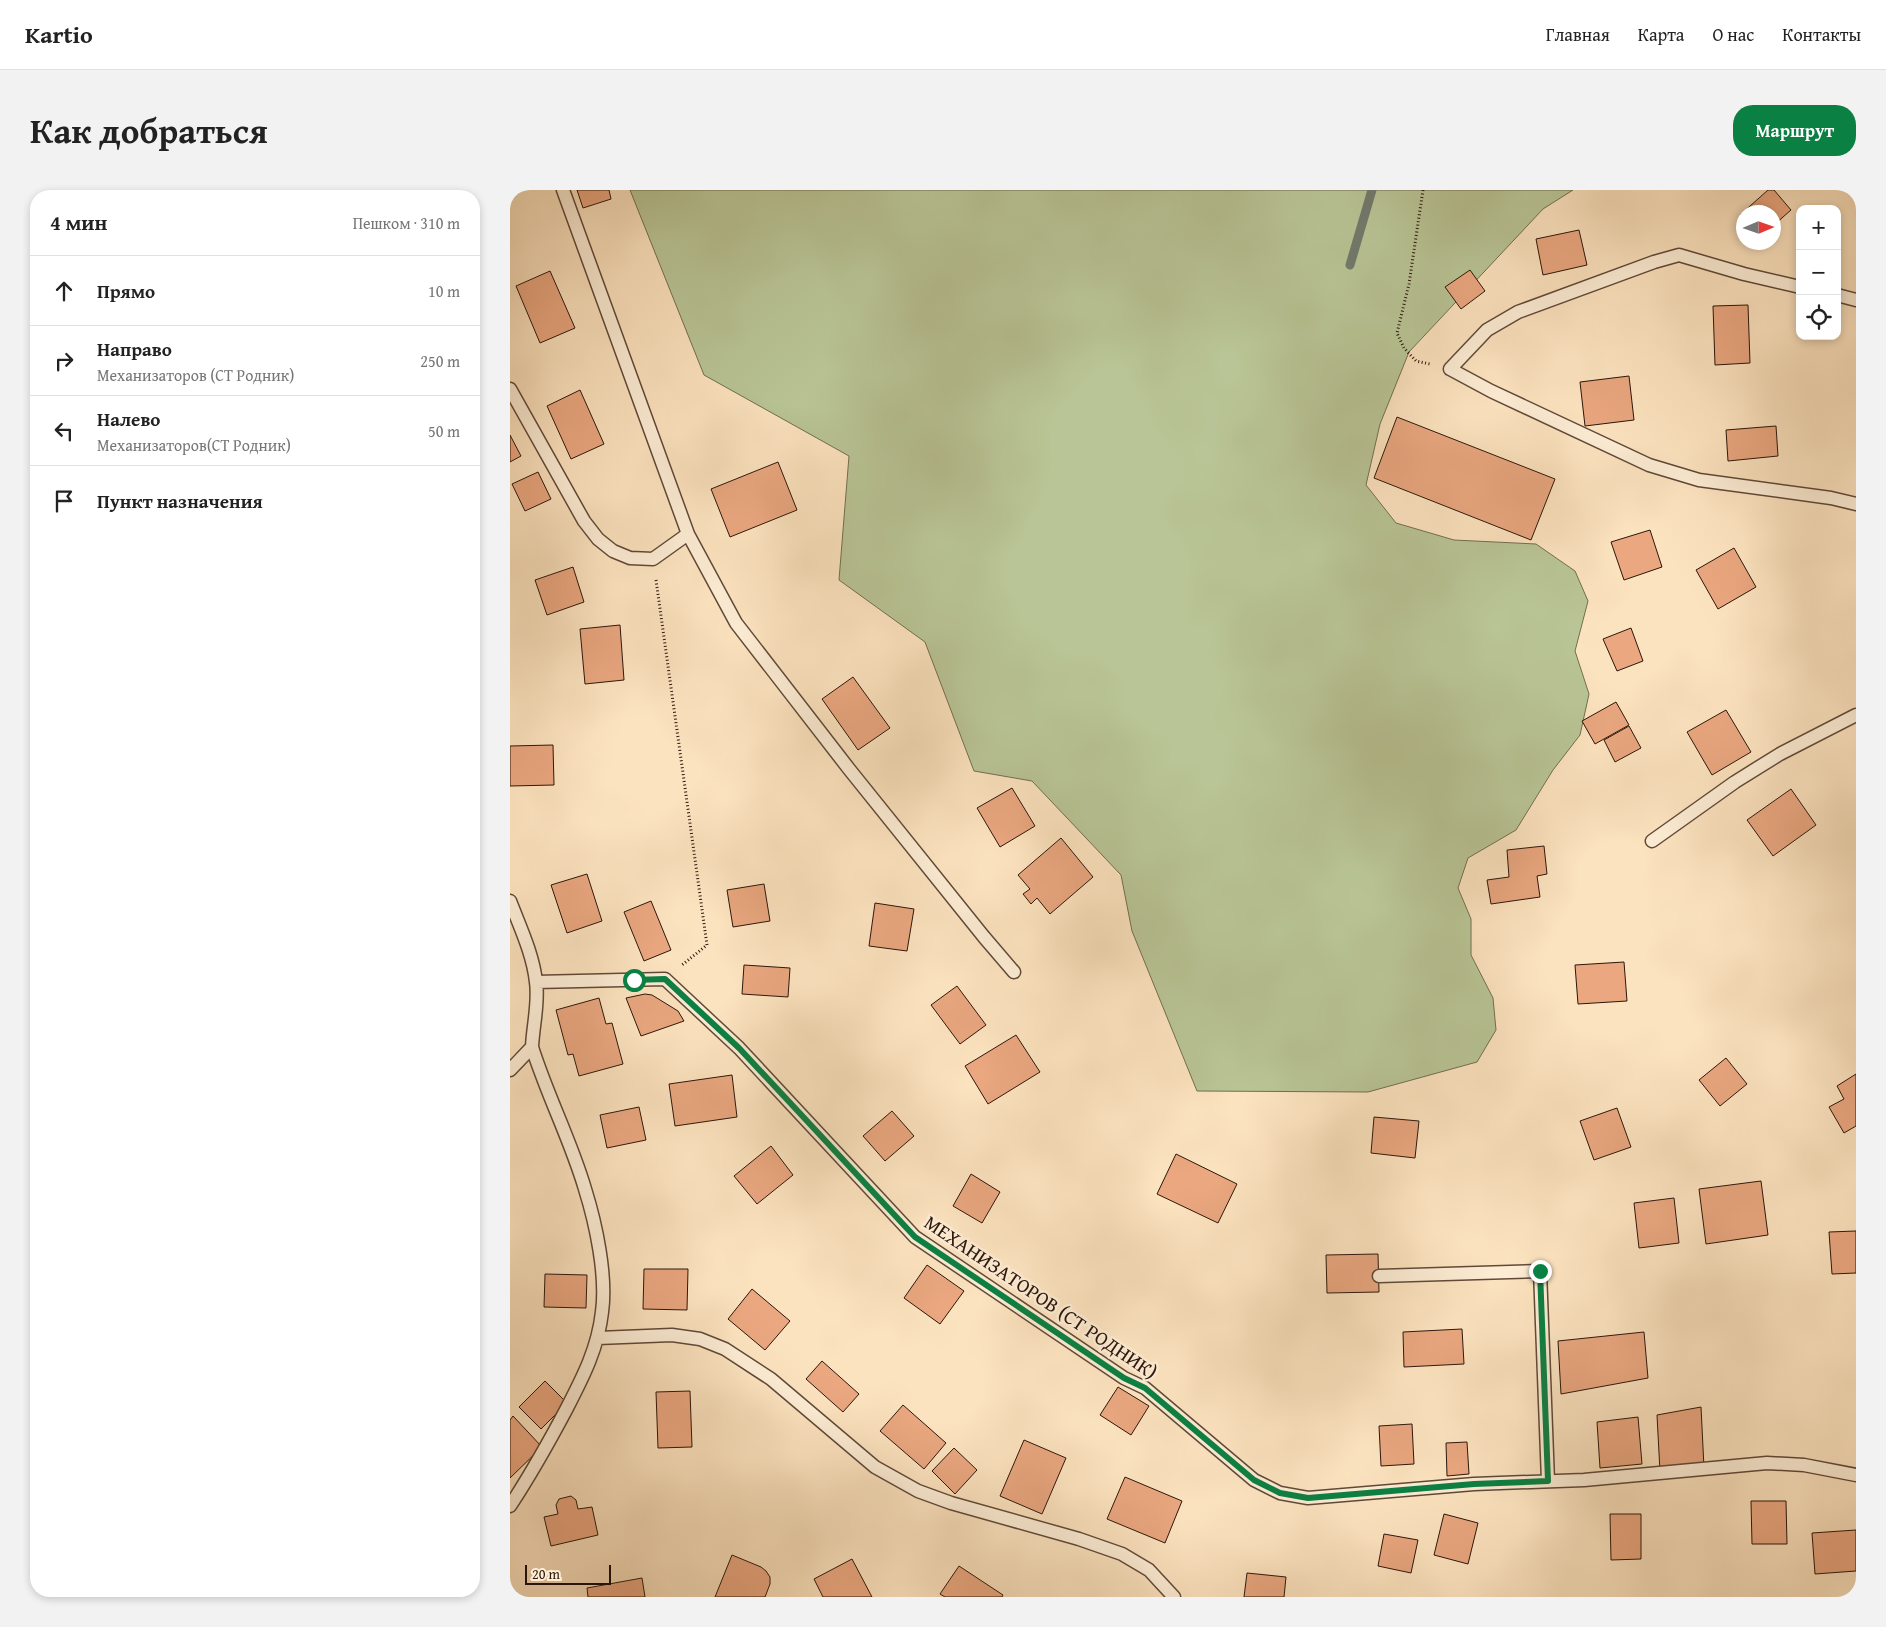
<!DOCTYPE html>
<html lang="ru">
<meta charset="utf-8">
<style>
body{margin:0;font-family:"Gentium Book Plus",serif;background:#f2f2f2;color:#222}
.controls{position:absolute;right:15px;top:15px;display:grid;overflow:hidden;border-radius:10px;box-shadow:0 2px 8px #0003}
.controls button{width:45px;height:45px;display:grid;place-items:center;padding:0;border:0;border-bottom:1px solid #e0e0e0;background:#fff;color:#222;font:25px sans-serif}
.compass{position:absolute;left:1226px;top:15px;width:45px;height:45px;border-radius:50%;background:#fff;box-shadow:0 2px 8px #0003;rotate:88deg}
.scale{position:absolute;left:15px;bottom:12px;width:86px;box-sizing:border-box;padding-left:5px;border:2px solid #2c160b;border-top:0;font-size:14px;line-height:18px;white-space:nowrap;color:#2c160b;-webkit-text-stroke:4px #fdedd5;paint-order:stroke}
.stop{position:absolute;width:15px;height:15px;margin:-11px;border:4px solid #0b8043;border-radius:50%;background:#fff}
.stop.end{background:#0b8043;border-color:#fff;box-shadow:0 1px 5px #0008}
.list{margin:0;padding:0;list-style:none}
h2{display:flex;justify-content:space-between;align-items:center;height:65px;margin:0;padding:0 20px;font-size:21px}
h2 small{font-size:16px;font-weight:400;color:#767676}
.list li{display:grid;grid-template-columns:32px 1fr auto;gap:15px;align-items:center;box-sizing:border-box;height:70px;padding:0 20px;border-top:1px solid #e0e0e0}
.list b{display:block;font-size:19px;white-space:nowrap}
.list p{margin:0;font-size:16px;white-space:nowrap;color:#767676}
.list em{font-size:16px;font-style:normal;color:#767676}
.icon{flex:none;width:28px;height:28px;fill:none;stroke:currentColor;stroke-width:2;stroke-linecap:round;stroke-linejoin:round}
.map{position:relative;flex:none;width:1346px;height:1407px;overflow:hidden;border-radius:20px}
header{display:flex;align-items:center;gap:30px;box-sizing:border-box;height:70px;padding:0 25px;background:#fff;border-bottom:1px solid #e0e0e0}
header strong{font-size:24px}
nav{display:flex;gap:28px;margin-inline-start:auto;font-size:18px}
.intro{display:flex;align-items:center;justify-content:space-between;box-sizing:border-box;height:120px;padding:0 30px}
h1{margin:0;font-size:35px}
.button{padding:12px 22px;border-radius:20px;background:#0b8043;color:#fff;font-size:18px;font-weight:700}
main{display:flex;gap:30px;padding:0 30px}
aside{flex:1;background:#fff;border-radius:20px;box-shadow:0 2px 8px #0003}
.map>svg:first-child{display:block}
.green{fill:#b9c596;stroke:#726e50}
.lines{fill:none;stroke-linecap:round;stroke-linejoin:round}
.stream{stroke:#727b6d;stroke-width:9}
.building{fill:#eaa780;stroke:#2c160b}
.lane-casing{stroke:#604938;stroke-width:15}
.path{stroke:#2c160b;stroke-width:3;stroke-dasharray:1 2.5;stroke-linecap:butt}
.lane{stroke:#fdedd5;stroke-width:12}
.route{stroke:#0b8043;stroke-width:6}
.labels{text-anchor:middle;stroke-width:5;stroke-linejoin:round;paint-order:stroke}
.street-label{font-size:20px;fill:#2c160b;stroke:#fdedd5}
</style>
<header>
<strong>Kartio</strong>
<nav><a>Главная</a><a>Карта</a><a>О нас</a><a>Контакты</a></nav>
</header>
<div class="intro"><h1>Как добраться</h1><a class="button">Маршрут</a></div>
<main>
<aside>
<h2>4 мин<small>Пешком · 310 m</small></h2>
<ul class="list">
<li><svg class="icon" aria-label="ahead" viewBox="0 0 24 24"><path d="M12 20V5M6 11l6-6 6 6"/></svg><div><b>Прямо</b></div><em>10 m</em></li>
<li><svg class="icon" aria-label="right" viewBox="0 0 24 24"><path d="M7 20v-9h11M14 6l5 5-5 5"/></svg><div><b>Направо</b><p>Механизаторов (СТ Родник)</p></div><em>250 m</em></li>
<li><svg class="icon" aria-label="left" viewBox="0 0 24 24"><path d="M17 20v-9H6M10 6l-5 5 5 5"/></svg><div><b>Налево</b><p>Механизаторов(СТ Родник)</p></div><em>50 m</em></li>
<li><svg class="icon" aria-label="arrive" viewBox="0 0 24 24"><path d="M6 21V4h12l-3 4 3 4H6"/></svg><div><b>Пункт назначения</b></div></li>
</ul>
</aside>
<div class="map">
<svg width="1346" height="1407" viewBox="0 0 1346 1407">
<rect width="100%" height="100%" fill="#fce3bf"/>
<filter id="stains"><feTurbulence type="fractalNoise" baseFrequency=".004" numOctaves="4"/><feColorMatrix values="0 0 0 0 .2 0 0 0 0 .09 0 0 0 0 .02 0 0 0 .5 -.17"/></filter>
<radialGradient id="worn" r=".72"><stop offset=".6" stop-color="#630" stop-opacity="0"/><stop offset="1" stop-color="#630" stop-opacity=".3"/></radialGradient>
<!-- green -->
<path class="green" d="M120,0h943l-30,19 -134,143 -29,72 -14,61 30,38 58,17 82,4 39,27 13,30 -13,50 14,43 -9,41 -27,35 -37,60 -48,28 -10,30 13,31v36l22,43 3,32 -19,32 -109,30 -171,-1 -65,-160 -11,-56 -89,-94 -58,-10 -49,-129 -86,-62 10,-124 -145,-81z"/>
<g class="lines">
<!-- stream -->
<path class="stream" d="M840,75l22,-75"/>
</g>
<!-- building -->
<path class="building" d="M67,0h32l2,9 -28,9z
M1258,0h6l17,20 -17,15v-13h-30v7l-4,-4z
M1069,40l8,35 -44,10 -7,-36z
M960,80l15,21 -24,18 -16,-22z
M40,81l25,57 -35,15 -24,-57z
M1238,115l2,58 -35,2 -2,-59z
M1119,186l5,44 -49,6 -5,-44z
M70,200l24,54 -33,15 -24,-53z
M887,227l158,62 -24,61 -157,-62z
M1266,236l2,30 -50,5 -2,-31z
M0,245l11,21 -11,6z
M268,272l19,48 -67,27 -19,-48z
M28,282l13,27 -26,12 -13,-27z
M1140,340l12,37 -38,13 -13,-38z
M1224,358l22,39 -38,22 -22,-39z
M63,377l11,35 -37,13 -12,-35z
M110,435l4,55 -39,4 -5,-55z
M1121,438l12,33 -26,10 -14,-32z
M343,487l37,51 -32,22 -36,-51z
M1106,512l13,23 -34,19 -13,-23z
M1216,520l25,42 -39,23 -25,-43z
M1119,536l12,22 -26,14 -11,-22z
M43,555l1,40 -44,1v-40z
M502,598l23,38 -35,21 -23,-39z
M1281,599l25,36 -43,31 -26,-36z
M551,648l32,39 -43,37 -13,-16 -6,6 -8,-10 7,-5 -12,-14z
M1034,656l3,28 -10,2 3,21 -49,7 -4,-24 22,-3 -2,-27z
M77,684l15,47 -35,12 -16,-48z
M254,694l6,37 -37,6 -6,-37z
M141,711l20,49 -27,11 -20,-49z
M365,713l39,6 -7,42 -38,-5z
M1114,772l3,39 -49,3 -3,-39z
M234,775l46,3 -2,29 -46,-3z
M447,796l29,39 -26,19 -29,-39z
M135,804l7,1 26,16 6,10 -43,15 -15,-38z
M89,808l7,26 6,-1 11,41 -44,12 -6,-22 -5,1 -12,-45z
M506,845l24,37 -52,32 -23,-38z
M1216,868l21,26 -27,22 -21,-26z
M1346,884v52l-12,7 -15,-26 15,-8 -7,-13z
M222,885l5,42 -62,9 -6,-42z
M129,917l7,33 -39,8 -7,-33z
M1107,918l14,39 -37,13 -14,-39z
M382,921l22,25 -29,25 -22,-25z
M864,927l45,4 -4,37 -44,-5z
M261,956l22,29 -36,29 -23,-28z
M666,964l61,30 -19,39 -61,-29z
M461,984l29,18 -18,31 -29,-17z
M1251,991l7,54 -62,9 -7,-55z
M1164,1008l5,45 -40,5 -5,-45z
M1346,1041v42l-24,1 -3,-42z
M868,1064l1,38 -52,1 -1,-38z
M417,1075l37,26 -24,33 -36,-26z
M134,1079h44l-1,41 -44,-1z
M35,1084l42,1 -1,33 -42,-1z
M242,1099l38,32 -25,29 -37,-31z
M952,1139l2,35 -60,3 -1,-35z
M1134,1142l4,46 -87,16 -3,-53z
M312,1171l37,33 -16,18 -37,-33z
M35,1191l22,22 -26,26 -22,-22z
M608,1197l31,19 -18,29 -31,-20z
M180,1201l2,56 -34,1 -2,-56z
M393,1215l43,38 -22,26 -44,-38z
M1191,1217l3,61 -44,4 -3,-57z
M3,1226l29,31 -32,31v-58z
M1128,1227l4,47 -42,4 -3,-46z
M902,1234l2,40 -33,2 -2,-40z
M514,1250l42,18 -24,56 -42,-18z
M957,1252l2,32 -22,2 -1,-33z
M444,1258l23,22 -22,24 -23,-23z
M615,1287l57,24 -17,42 -58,-24z
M61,1306l5,4 2,9 14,-2 6,28 -47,11 -7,-29 14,-3 -2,-9 3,-6z
M1241,1311h35l1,43h-35z
M934,1324l34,9 -10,41 -34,-9z
M1100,1324h31v45l-30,1z
M1346,1340v41l-41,3 -3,-41z
M874,1344l34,6 -7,33 -33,-7z
M222,1365l29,12 5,4 4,6v7l-5,13h-50z
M342,1369l20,38h-49l-9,-18z
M449,1376l44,29 -1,2h-57l-5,-3z
M737,1383l39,4 -2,20h-40z
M132,1388l3,19h-57l-1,-9z"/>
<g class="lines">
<defs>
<path id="lane" d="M53,0l125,344 48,89 113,146 135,168 30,35
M1290,97l-56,-13 -65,-19 -25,7 -136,50 -31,18 -37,39 41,22 158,74 50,15 132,18 25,6
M1327,105l19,5
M0,199l74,132 14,18 15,12 17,7 23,1 35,-25
M1142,651l83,-59 45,-28 76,-39
M0,711c10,26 23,53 26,81 3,21 -3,43 -4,65 15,48 39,94 53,142 11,35 22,87 17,123 -4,36 -19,65 -35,96 -18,34 -36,66 -57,98
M26,792l129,-3 74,69 176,189 209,141 21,10 109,92 26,13 28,5 166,-14 110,-4 183,-17 37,2 52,10
M0,880l22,-23
M869,1086l161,-5 8,210
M88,1148l74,-3 28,4 25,10 46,30 104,88 43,24 33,12 128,36 43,15 27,16 25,27"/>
</defs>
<!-- lane casing -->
<use href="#lane" class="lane-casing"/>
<!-- path -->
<path class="path" d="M913,0l-14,94 -12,49 7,15 12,13 14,3
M146,390l51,365 -25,20"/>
<!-- lane -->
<use href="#lane" class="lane"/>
</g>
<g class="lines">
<!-- route -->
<path class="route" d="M124,790l31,-1 74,69 176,189 209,141 21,10 109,92 26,13 28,5 166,-14 74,-3 -8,-210"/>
</g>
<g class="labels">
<!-- street labels -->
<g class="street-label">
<text transform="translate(531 1107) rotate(34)" y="7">МЕХАНИЗАТОРОВ (СТ РОДНИК)</text>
</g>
</g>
<rect width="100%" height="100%" filter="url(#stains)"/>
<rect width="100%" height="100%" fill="url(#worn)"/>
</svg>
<div class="controls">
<button>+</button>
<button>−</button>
<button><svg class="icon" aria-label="locate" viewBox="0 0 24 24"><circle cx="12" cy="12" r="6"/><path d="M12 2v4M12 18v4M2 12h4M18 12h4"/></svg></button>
</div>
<svg class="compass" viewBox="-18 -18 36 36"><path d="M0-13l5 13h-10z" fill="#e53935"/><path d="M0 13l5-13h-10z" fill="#767676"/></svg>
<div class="scale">20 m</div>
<div class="stop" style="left:124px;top:790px"></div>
<div class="stop end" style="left:1030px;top:1081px"></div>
</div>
</main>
